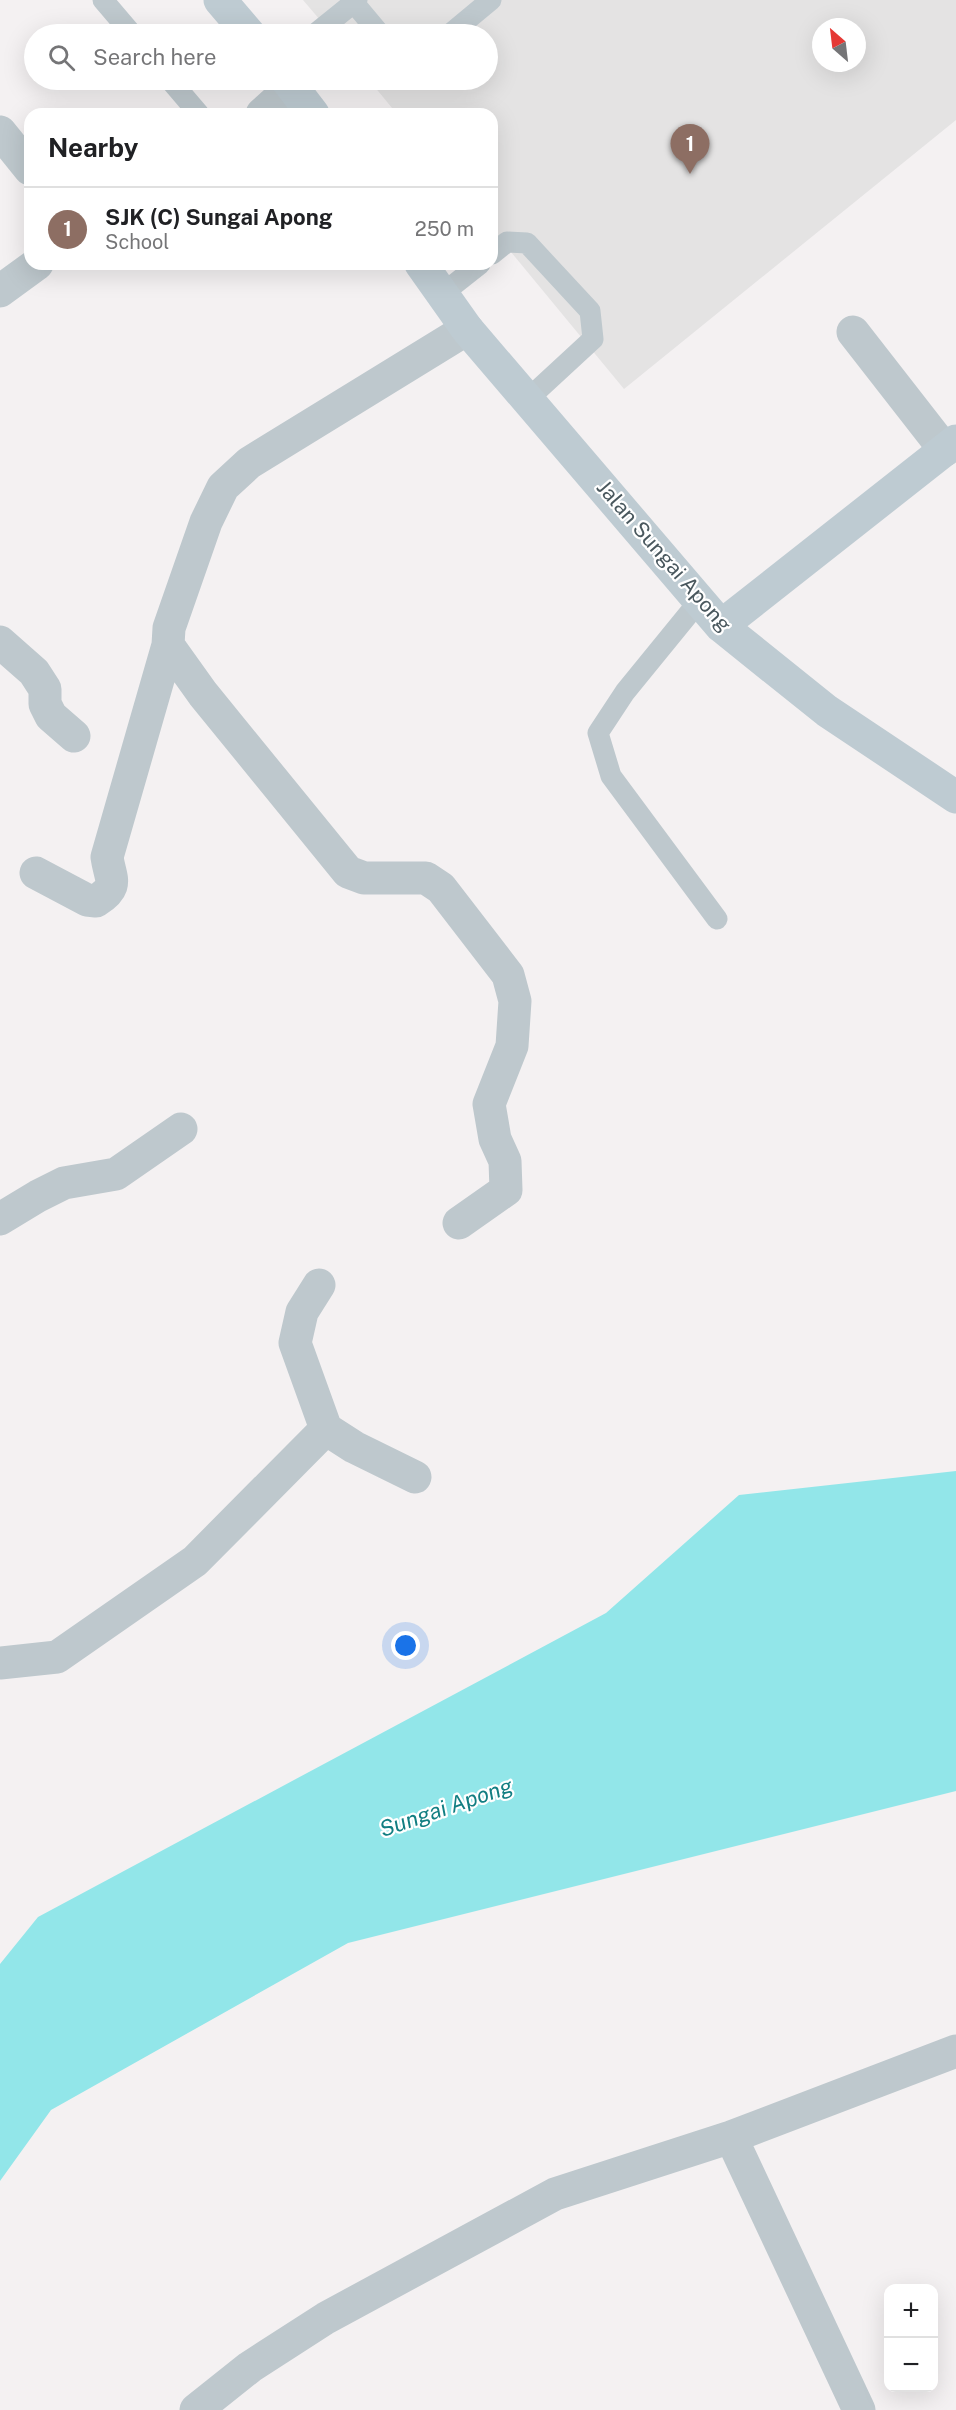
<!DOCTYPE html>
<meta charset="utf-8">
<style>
body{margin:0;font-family:"Public Sans",sans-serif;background:#f2f2f2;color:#202124}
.controls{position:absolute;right:18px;bottom:18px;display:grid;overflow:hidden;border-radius:12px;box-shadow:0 6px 24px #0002}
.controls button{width:54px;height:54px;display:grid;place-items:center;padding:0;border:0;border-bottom:2px solid #e0e0e0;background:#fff;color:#202124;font:30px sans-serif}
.compass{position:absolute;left:812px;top:18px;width:54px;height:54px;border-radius:50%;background:#fff;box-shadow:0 6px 24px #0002;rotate:332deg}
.you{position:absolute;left:406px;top:1646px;width:21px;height:21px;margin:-15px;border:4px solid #fff;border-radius:50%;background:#1a73e8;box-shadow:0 0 0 9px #1a73e833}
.badge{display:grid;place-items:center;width:39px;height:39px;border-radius:50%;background:#2194de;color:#fff;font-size:20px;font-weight:700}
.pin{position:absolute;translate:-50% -50px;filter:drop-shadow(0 2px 3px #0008)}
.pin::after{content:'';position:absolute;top:32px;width:21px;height:18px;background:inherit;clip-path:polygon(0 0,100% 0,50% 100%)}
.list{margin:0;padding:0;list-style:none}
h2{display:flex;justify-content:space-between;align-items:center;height:78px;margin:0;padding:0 24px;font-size:26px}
h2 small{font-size:20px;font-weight:400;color:#757577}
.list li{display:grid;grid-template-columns:39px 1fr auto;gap:18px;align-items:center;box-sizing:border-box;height:84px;padding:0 24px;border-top:2px solid #e0e0e0}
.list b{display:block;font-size:22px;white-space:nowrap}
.list p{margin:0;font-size:20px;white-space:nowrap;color:#757577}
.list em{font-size:20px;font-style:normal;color:#757577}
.icon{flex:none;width:33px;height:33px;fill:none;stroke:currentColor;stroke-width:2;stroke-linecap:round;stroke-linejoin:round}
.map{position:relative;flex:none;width:956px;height:2410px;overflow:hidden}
.search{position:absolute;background:#fff;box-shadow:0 6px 24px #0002;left:24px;top:24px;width:474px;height:66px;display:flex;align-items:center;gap:15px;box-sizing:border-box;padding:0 21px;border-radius:33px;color:#757577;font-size:22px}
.panel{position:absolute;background:#fff;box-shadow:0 6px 24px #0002;left:24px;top:108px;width:474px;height:162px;border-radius:18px}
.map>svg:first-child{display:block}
.education{fill:#e4e3e3;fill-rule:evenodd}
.water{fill:#92e6e9}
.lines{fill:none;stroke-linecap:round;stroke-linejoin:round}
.lane{stroke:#bec8cd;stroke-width:21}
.street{stroke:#bec8cd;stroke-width:33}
.secondary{stroke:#becbd2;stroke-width:33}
.labels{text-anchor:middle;stroke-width:4.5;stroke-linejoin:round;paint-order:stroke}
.street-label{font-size:21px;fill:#4a585e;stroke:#fff}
.water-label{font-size:22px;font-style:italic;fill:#127e82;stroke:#fff}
</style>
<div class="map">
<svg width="956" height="2410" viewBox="0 0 956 2410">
<rect width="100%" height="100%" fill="#f4f1f2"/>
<!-- education -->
<path class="education" d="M303,0h653v120l-332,269 -132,-160v-115h-95l-28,-34h119v-46h-156zM821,27h36v36h-36z"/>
<!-- water -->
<path class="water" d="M956,1471v320l-608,152 -297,167 -51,71v-217l38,-47 568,-304 133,-118z"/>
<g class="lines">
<!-- lane -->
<path class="lane" d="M103,0l29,34
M354,3l26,31
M315,34l42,-34
M450,34l41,-34
M170,80l29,34
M492,254l15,-12 20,1 63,68 3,28 -65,60
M442,294l38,-30
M700,600l-75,92 -27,41 13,43 106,143"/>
<!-- street -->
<path class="street" d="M262,114l31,-28
M0,132l30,37
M0,291l37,-27
M853,332l92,118
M0,642l34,30 11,17v15l6,12 23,20
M168,645l35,49 145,178 16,6h62l15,10 67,87 7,26 -3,45 -23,58 6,35 10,22 1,29 -47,33
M36,873l51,27 9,1c24,-15 14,-22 11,-44l61,-212 1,-17 37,-106 17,-35 26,-24 218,-134
M0,1219l38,-23 26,-13 52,-9 65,-45
M319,1285l-17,27 -7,31 31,86 28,18 61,30
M0,1663l57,-6 138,-96 131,-132
M731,2137l128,273
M196,2410l54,-43 76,-49 229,-124 176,-57 225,-86"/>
<!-- secondary -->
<path class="secondary" d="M220,0l29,34
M287,80l26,34
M421,264l46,65 254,297 106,85 129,86
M721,626l235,-185"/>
</g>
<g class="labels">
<!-- street labels -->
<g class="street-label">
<text transform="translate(664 556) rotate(49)" y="7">Jalan Sungai Apong</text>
</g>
<!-- water labels -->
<g class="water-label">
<text transform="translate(446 1807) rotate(-19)" y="8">Sungai Apong</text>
</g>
</g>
</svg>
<div class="controls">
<button>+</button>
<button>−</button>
</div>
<svg class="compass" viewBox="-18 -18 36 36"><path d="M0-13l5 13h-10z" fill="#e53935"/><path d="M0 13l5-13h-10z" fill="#757577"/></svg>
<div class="you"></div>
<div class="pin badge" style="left:690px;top:174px;background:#8d6e63">1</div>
<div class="search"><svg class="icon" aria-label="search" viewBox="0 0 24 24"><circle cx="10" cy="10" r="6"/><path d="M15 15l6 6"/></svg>Search here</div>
<section class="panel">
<h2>Nearby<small></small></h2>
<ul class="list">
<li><span class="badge" style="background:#8d6e63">1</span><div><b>SJK (C) Sungai Apong</b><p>School</p></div><em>250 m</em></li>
</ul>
</section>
</div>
